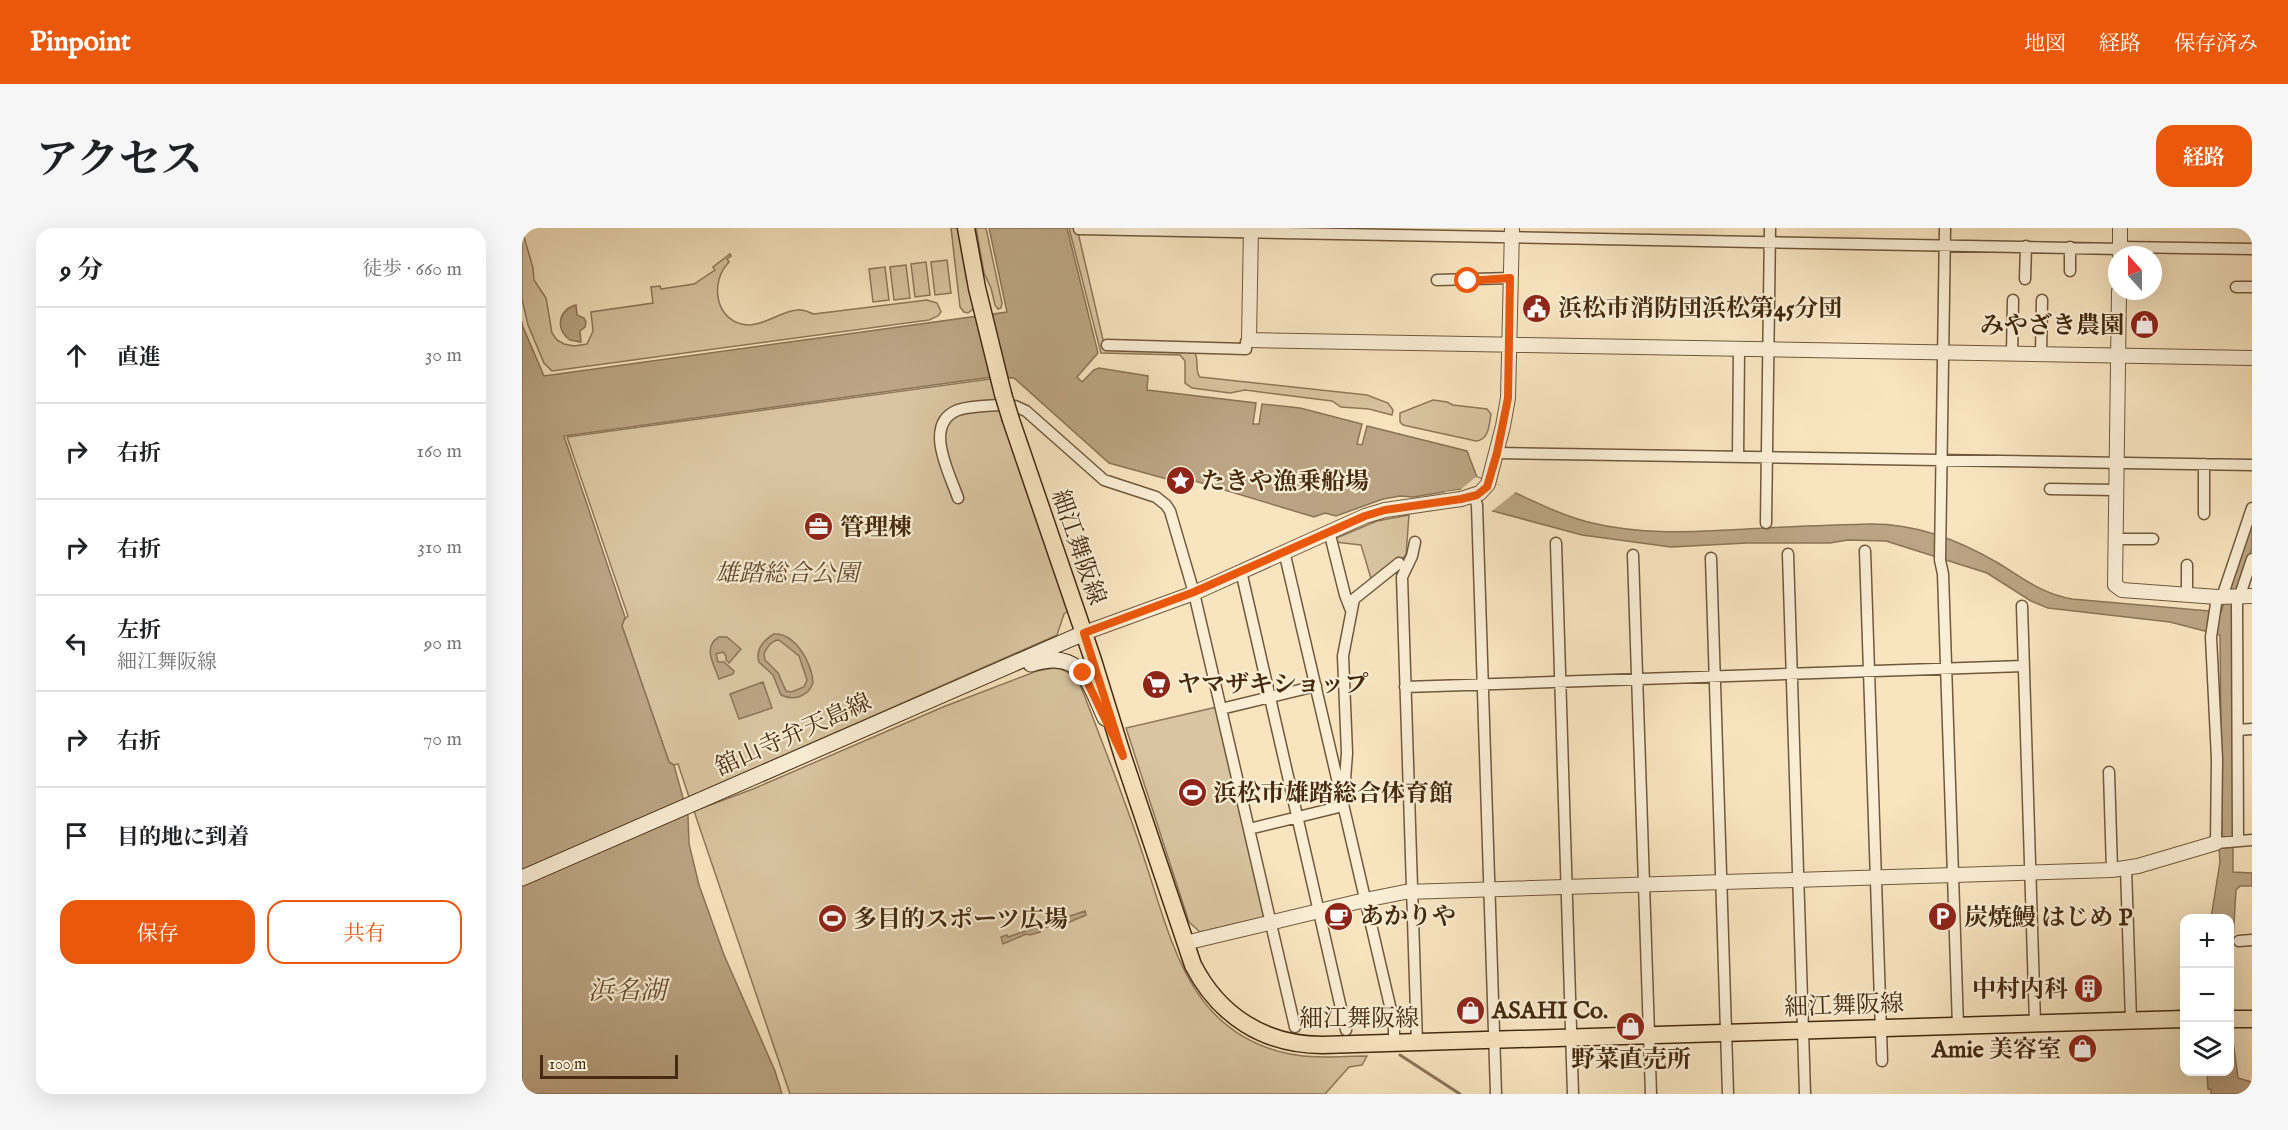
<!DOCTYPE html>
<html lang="ja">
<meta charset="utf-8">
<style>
body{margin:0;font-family:"IM FELL English","Noto Serif JP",serif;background:#f6f6f6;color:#202124}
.controls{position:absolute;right:18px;bottom:18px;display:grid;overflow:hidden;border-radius:12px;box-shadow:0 6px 24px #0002}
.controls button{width:54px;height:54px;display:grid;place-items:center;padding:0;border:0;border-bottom:2px solid #e0e0e0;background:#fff;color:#202124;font:30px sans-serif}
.compass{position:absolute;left:1586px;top:18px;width:54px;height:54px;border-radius:50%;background:#fff;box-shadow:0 6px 24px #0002;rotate:339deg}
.scale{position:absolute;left:18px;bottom:15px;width:138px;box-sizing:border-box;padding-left:6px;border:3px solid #442a10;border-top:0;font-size:16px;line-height:21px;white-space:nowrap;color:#442a10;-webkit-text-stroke:4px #faeed6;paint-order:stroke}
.stop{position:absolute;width:18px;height:18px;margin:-14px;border:4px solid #ea580c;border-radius:50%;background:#fff}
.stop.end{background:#ea580c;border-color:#fff;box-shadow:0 2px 6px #0008}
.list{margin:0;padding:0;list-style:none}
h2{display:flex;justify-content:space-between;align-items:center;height:78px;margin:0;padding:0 24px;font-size:26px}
h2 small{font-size:20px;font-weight:400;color:#757577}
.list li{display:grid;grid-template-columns:39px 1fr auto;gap:18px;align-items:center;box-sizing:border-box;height:96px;padding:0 24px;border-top:2px solid #e0e0e0}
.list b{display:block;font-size:22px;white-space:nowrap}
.list p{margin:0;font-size:20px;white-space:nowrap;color:#757577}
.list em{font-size:20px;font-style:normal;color:#757577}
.actions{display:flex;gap:12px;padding:18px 24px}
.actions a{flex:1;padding:14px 0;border:2px solid #ea580c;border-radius:18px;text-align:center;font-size:21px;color:#ea580c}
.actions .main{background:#ea580c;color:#fff}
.icon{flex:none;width:33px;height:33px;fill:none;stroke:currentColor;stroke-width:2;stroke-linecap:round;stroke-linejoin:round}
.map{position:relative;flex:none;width:1730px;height:866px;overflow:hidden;border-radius:18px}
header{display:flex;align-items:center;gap:36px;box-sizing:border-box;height:84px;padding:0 30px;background:#ea580c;color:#fff}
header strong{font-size:28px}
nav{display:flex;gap:33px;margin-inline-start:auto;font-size:21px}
.intro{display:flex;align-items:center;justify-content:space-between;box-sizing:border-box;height:144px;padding:0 36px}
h1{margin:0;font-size:42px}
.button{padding:15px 27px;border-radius:18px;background:#ea580c;color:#fff;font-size:21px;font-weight:700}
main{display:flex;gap:36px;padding:0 36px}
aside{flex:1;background:#fff;border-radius:18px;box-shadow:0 6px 24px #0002}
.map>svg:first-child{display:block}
.green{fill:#d9c5a2;stroke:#8e7859;stroke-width:1.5}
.water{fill:#bba584;stroke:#8b7456;stroke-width:1.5;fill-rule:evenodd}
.pier{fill:#f8e5c0}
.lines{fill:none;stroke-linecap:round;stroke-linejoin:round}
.stream{stroke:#8b7456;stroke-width:3}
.minor-casing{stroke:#71593c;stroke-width:13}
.tertiary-casing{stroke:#71593c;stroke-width:16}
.secondary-casing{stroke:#442a10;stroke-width:17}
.primary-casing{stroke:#442a10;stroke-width:19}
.minor{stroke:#faeed6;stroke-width:10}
.tertiary{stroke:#faeed6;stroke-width:14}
.secondary{stroke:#faeed6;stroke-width:15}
.primary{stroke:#f8e5c0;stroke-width:16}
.primary-bridge-casing{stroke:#442a10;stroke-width:19;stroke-linecap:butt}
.primary-bridge{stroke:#f8e5c0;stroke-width:16}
.route{stroke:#ea580c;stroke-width:8}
.labels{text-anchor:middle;stroke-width:4.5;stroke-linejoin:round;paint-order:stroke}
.poi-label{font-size:24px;font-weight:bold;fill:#442a10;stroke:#faeed6;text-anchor:start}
.street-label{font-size:24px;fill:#442a10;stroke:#faeed6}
.park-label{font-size:24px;font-style:italic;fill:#62492d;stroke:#faeed6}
.water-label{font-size:26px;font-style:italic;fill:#684f33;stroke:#faeed6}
</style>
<header>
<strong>Pinpoint</strong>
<nav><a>地図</a><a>経路</a><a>保存済み</a></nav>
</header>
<div class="intro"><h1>アクセス</h1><a class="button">経路</a></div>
<main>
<aside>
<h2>9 分<small>徒歩 · 660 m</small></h2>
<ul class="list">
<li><svg class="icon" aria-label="ahead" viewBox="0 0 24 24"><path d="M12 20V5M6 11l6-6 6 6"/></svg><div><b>直進</b></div><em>30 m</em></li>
<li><svg class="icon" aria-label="right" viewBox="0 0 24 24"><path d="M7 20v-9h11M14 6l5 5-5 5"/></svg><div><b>右折</b></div><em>160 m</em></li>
<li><svg class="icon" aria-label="right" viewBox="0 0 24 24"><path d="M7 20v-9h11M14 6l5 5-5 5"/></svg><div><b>右折</b></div><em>310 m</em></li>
<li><svg class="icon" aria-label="left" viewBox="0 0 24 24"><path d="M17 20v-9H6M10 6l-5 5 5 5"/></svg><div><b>左折</b><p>細江舞阪線</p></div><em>90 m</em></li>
<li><svg class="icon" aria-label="right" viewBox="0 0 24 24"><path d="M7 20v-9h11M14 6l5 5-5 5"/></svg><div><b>右折</b></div><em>70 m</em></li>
<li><svg class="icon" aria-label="arrive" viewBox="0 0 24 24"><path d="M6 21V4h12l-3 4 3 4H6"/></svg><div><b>目的地に到着</b></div></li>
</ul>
<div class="actions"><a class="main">保存</a><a>共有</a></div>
</aside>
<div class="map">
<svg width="1730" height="866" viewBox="0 0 1730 866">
<rect width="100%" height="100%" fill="#f8e5c0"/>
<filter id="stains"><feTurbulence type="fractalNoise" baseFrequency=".00333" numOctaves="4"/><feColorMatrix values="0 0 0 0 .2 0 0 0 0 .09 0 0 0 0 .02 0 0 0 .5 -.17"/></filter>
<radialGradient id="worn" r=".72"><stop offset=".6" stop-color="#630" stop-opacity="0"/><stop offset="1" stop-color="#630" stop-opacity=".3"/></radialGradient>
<!-- green -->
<path class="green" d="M429,0h9l14,76 -1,5 -5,4 -4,-1 -4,-5z
M454,0h10l16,75 -1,5 -3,1 -3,-4 -4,-17 -7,-15z
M547,0h8l27,116 90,7c6,8 0,20 6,26l167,18 21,8 5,7 -1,5 -23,-6 -28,-2 -9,-6 -87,-11 -15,3 -38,-5 -7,-5v-22l-5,-6 -79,-2z
M0,2l11,38 1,12 12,18 6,35 5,7 7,4 10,2 13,-2 6,-13 -2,-19 62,-9 -2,-16 9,-1 1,3 33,-5 21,-14 -2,-3 17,-13 1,2 -4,3 2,3c-20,20 -14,61 19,63 18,0 31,-13 49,-15 6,-1 11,2 17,4l113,-14 10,3 4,9 -3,4 -9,4 -377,51 -8,-8 -16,-38 -6,-26z
M425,32l4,33 -16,2 -4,-33z
M404,34l4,33 -15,2 -4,-33z
M384,37l4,33 -16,2 -4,-33z
M363,39l4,33 -16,2 -4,-33z
M468,151l78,232 -4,3 -7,21 -368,162 -11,-33 -4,1 -5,-3 -47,-136 1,-5 5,-5 -61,-179z
M911,172l14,2 6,3 34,4 4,5c-2,11 -2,26 -15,27l-73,-16 -3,-3v-9z
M887,287l-3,40 -34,27 -11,-37 -26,-3 -1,-3 43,-18z
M532,440c16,2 23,10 29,24 21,55 43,110 61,166 28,84 45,176 146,196 25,5 52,2 77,2l-5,9 -13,2 -24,27h-535l-96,-283 59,-22 190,-82 94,-36z
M695,479l47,210 -64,15 -11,-10 -63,-194z"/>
<!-- water -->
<path class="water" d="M467,0h78l31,125 -21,24 5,5 12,-12 5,-2 49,8 -1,14 109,13 -3,21h6l3,-20 38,4 62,16 -5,20 5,1 5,-19 100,25 10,26c38,13 72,35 111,45 59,15 118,9 178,6 35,-2 71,-3 106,-4 46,0 87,16 126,39 25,15 44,31 74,36l149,13 31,-91v27l-19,56v268l19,1v13h-12l-4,4 -6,101v-73h-19l9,-56 -1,-14 3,-11 -2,-202 -50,-13 -122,-14 -17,-7 -44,-28 -101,-32 -38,-1 -18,3h-83l-76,4 -89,-12 -89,-24 -31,-22 -49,8 -13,-1 -17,3 -47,17 -11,-3 -11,4 -129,-39 -11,3 -65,-18 -95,-85 -22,-1 -428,59 61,181 -3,9 47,136 5,3 14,51 1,28 10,41 25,70 51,116 7,23h-260v-773l1,6 21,49 463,-64z
M54,77l1,10 7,3 2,4 -1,5 -5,4 1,11 -11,-2c-15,-11 -12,-30 6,-35z
M252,406c22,-1 38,30 39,49 -5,14 -20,18 -32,12l-8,-20 -14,-13c-4,-13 5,-22 15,-28zM257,412l20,16 8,24 -3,7 -13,5 -5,-1 -8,-18 -13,-13 -1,-6c2,-6 8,-14 15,-14z
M197,409h8l14,12 -12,14 -3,-3v-4l-3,-4 -7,2 2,8h6l10,9 -1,3 -14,5c-5,-14 -17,-33 0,-42z
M241,454l9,26 -33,11 -9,-25z
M563,683l1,4 -19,8 -25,5 -2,4 -10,3 -4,-1 -23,10 -2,-7 6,-2 1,2z
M1708,791l8,59 14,4v12h-41v-5h-3l-1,-17h23z"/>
<!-- pier -->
<path class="pier" d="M954,249l41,14 -25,20 -48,-19 16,-2z"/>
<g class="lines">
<!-- stream -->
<path class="stream" d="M878,827l60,39"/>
<defs>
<path id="minor" d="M1423,0l-5,332 3,14 15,452
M557,1l1041,20
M1598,19l132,2
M1548,43v-24
M1503,51l1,-33
M915,52l74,-2
M1714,59h16
M585,117l139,4v-7l3,-2
M1490,126l1,-54
M1519,126l1,-54
M493,178l11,5 78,69 52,17 10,8 4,6 24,82 101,434
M975,225l755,12
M1216,229l1,-108
M1528,261l66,1
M952,267l3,10 19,589
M436,270c-8,-24 -36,-74 0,-88 13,-4 29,-4 42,-5
M1682,286v-50
M1244,295l4,-295
M807,303l16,64 5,13h2
M1593,311h38
M893,314l-3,14 -10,21 15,466
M1034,315l17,551
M762,323l110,472v20
M1343,323l17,510
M1266,326l17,540
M1111,327l18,539
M1189,330l17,536
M719,343l105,459
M1665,367v-30
M1695,369l-6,40 6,122 -1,84 36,-3
M1700,369l30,-89
M1500,378l13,417
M883,459l619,-21
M699,481l95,-23
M1716,502l14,-1
M1587,544l3,98
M727,601l94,-23 4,-53 -4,-97 11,-57 45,-36
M1716,613l-1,-237 15,-45
M1604,640l5,152
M1717,713l13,-1"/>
<path id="tertiary" d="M729,0l-2,112 1003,18
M1598,27v-27
M1597,63l-4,294 7,5 95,7 35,-1
M562,405l110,-40 171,-77 20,-6 76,-11 19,-6 8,-9 15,-58 5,-28 4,-170
M663,715l180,-43 40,-8 707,-22 26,-4 78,-23"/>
<path id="secondary" d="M509,436c49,-16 57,16 74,54
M0,650l562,-245"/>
<path id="primary" d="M444,0l11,60 26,106
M489,192l81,237 31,100 70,208c26,51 72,80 129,80l862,-26
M1708,791h22"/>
</defs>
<!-- minor casing -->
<use href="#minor" class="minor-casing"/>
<!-- tertiary casing -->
<use href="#tertiary" class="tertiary-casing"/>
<!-- secondary casing -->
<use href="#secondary" class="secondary-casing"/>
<!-- primary casing -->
<use href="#primary" class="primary-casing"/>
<!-- minor -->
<use href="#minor" class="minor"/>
<!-- tertiary -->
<use href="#tertiary" class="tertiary"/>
<!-- secondary -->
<use href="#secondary" class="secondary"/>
<!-- primary -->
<use href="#primary" class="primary"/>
<defs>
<path id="primary-bridge" d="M481,166l8,26"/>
</defs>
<!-- primary-bridge casing -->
<use href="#primary-bridge" class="primary-bridge-casing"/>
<!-- primary-bridge -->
<use href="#primary-bridge" class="primary-bridge"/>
</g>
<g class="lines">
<!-- route -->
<path class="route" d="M561,445l40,83 -39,-123 110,-41 171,-76 20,-6 76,-11 16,-4 10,-8 10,-34 11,-55 2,-120 -42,3"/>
</g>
<!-- icons -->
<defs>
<symbol id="civic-disc" viewBox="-11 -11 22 22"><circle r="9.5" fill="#8f2418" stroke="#faeed6"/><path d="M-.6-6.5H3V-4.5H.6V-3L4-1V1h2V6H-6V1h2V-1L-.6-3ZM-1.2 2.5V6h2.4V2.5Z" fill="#fff"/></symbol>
<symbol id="shop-disc" viewBox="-11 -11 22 22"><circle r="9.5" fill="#8f2418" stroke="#faeed6"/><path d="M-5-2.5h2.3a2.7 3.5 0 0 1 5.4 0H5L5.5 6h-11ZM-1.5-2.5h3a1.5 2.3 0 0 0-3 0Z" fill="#fff"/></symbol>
<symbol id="sight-disc" viewBox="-11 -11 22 22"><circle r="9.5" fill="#8f2418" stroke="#faeed6"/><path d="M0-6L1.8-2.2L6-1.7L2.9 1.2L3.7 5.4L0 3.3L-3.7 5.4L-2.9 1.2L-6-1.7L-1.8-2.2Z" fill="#fff"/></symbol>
<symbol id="office-disc" viewBox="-11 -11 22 22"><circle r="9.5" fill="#8f2418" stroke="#faeed6"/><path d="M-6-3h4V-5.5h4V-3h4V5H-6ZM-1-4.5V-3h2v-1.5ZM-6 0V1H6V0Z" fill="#fff"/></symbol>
<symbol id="supermarket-disc" viewBox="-11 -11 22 22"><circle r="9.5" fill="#8f2418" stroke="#faeed6"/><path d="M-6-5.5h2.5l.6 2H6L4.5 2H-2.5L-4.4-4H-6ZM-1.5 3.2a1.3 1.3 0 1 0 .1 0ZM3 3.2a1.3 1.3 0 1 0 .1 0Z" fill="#fff"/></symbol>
<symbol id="stadium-disc" viewBox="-11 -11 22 22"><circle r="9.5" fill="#8f2418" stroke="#faeed6"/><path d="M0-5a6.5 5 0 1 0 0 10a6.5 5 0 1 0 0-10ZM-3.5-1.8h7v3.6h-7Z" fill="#fff"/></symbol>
<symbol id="cafe-disc" viewBox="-11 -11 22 22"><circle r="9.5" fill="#8f2418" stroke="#faeed6"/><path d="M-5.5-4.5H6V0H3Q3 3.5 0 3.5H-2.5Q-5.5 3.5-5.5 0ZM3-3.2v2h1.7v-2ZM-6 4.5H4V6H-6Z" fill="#fff"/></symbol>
<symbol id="parking-disc" viewBox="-11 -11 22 22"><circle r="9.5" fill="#8f2418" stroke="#faeed6"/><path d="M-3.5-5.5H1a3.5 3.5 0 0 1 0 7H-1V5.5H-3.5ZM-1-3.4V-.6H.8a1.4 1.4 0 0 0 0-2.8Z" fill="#fff"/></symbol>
<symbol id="building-disc" viewBox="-11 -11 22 22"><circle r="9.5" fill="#8f2418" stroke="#faeed6"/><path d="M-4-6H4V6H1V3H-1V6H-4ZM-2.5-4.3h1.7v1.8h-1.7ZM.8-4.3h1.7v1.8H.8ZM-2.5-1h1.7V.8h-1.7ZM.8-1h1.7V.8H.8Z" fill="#fff"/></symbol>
</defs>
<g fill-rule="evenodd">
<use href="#civic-disc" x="998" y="64" width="33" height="33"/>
<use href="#shop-disc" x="1606" y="80" width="33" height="33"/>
<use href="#sight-disc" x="642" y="236" width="33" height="33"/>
<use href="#office-disc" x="280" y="282" width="33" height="33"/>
<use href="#supermarket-disc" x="618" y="440" width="33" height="33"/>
<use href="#stadium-disc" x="654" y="548" width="33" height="33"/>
<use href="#cafe-disc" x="800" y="672" width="33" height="33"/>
<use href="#parking-disc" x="1404" y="672" width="33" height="33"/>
<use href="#stadium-disc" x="294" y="674" width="33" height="33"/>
<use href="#building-disc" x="1550" y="744" width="33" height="33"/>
<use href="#shop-disc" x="932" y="766" width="33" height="33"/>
<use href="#shop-disc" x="1092" y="782" width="33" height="33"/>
<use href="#shop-disc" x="1544" y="804" width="33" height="33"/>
</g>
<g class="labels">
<!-- poi labels -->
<g class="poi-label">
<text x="1036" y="88">浜松市消防団浜松第45分団</text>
<text x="1602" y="105" text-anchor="end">みやざき農園</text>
<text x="679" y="261">たきや漁乗船場</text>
<text x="318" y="307">管理棟</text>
<text x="655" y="464">ヤマザキショップ</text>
<text x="691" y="573">浜松市雄踏総合体育館</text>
<text x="838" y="696">あかりや</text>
<text x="1442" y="697">炭焼鰻 はじめ P</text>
<text x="331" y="699">多目的スポーツ広場</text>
<text x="1546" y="769" text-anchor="end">中村内科</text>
<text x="970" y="790">ASAHI Co.</text>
<text x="1539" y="829" text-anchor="end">Amie 美容室</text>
<text x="1109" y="839" text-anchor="middle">野菜直売所</text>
</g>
<!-- street labels -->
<g class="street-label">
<text transform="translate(557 319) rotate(71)" y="8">細江舞阪線</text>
<text transform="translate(271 506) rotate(-24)" y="8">舘山寺弁天島線</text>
<text transform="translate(1322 777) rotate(-2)" y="8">細江舞阪線</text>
<text x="837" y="798">細江舞阪線</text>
</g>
<!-- park labels -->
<g class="park-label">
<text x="265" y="353">雄踏総合公園</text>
</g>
<!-- water labels -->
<g class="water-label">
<text x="105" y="771">浜名湖</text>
</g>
</g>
<rect width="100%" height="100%" filter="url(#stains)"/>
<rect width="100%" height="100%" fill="url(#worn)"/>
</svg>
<div class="controls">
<button>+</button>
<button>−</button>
<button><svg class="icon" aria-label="layers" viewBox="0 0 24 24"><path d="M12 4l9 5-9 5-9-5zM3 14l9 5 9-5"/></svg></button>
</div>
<svg class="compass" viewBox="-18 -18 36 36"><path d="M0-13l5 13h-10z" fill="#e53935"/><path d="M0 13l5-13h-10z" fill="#757577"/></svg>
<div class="scale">100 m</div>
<div class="stop" style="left:946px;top:53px"></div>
<div class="stop end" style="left:561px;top:445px"></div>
</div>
</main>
